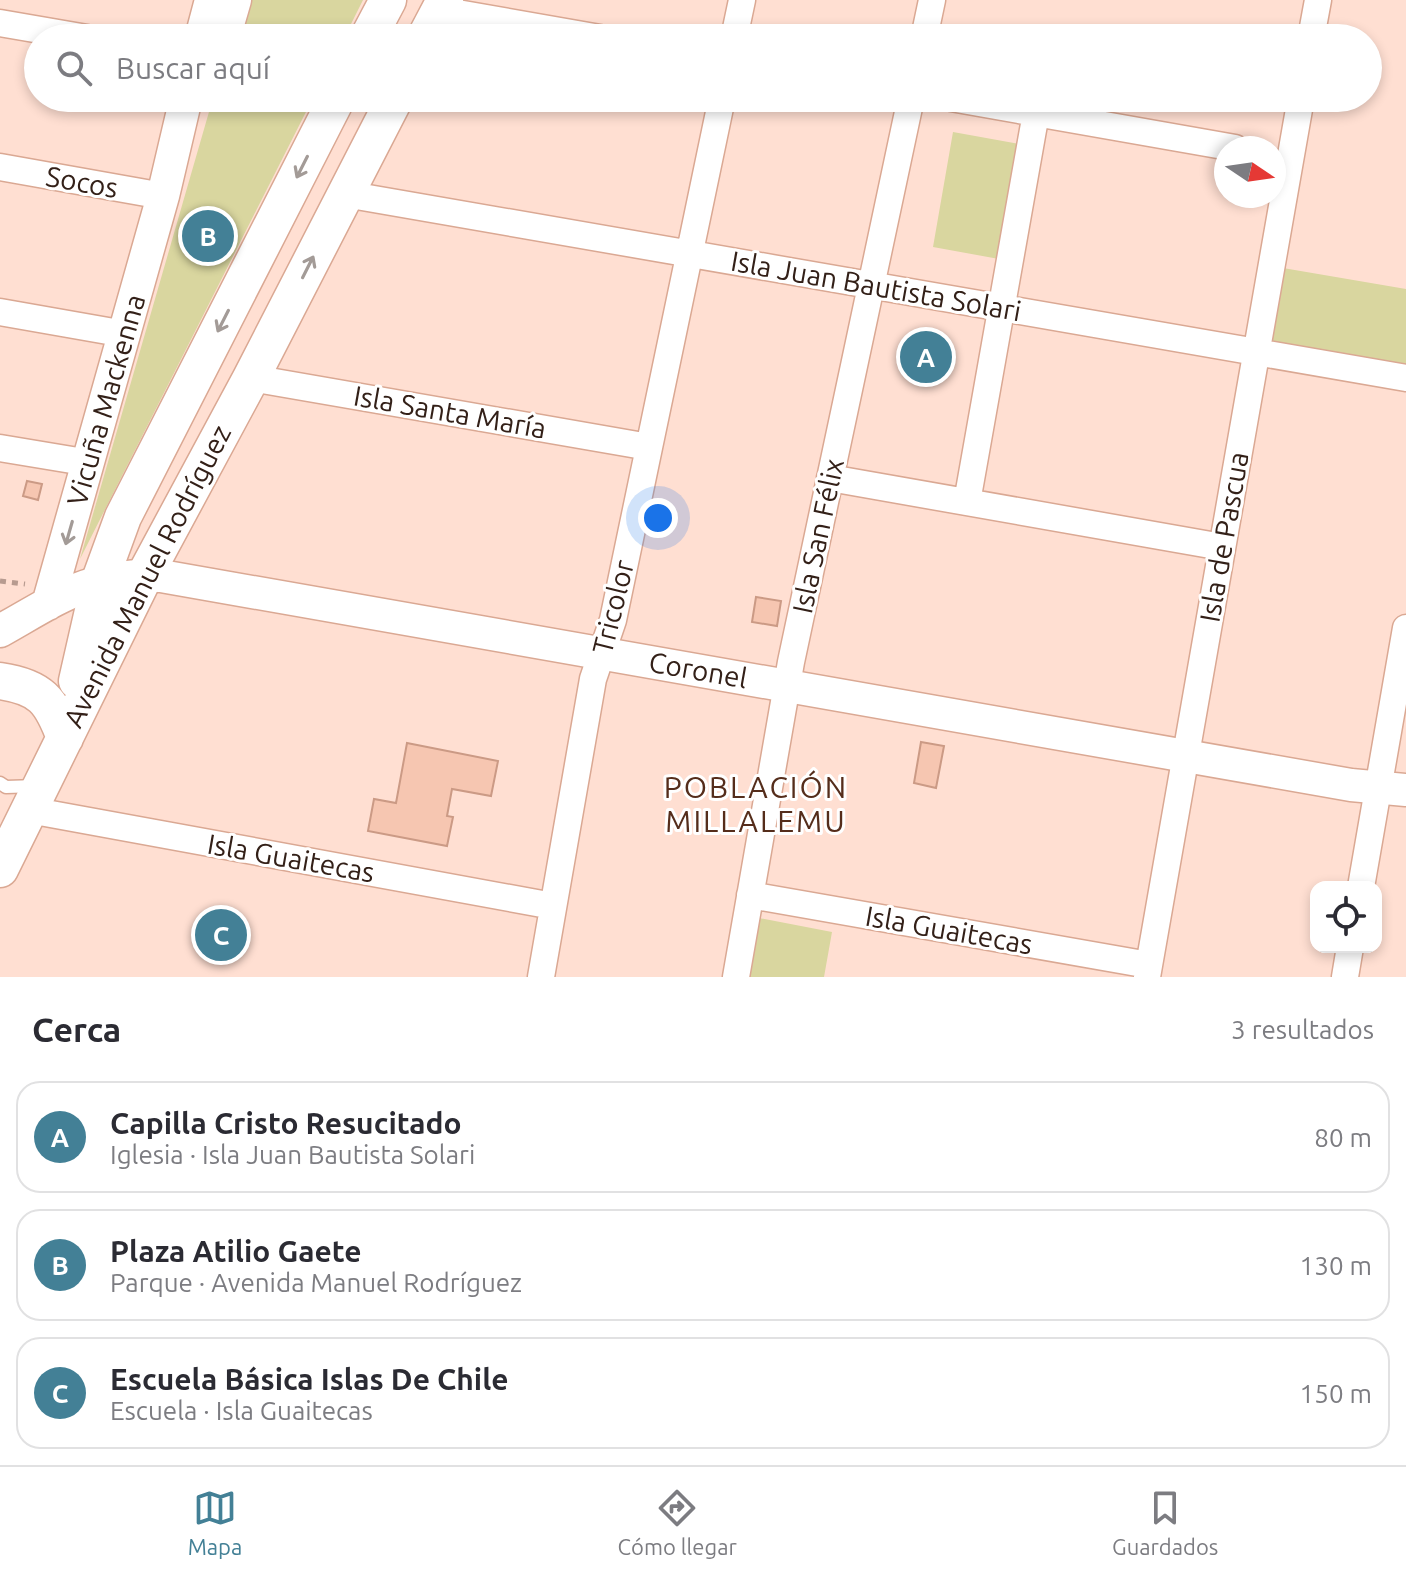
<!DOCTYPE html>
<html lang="es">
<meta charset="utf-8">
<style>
body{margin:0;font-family:Ubuntu,sans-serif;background:#f2f2f3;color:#2b2b33}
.controls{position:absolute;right:24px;bottom:24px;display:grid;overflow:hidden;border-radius:16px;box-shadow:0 4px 12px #0003}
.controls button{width:72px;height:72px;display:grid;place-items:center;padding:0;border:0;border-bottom:2px solid #e1e1e2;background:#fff;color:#2b2b33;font:40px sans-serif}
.compass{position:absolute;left:1214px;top:136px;width:72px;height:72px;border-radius:50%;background:#fff;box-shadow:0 4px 12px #0003;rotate:103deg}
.you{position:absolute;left:658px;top:518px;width:28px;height:28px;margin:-20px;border:6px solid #fff;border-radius:50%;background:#1a73e8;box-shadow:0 0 0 12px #1a73e833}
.badge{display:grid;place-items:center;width:52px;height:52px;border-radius:50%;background:#438096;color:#fff;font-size:26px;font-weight:700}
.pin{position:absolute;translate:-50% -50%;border:4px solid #fff;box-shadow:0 2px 8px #0006}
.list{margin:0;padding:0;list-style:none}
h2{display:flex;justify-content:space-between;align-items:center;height:104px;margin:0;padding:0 32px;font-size:34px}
h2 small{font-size:26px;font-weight:400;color:#7c7c81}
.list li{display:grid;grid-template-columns:52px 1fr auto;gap:24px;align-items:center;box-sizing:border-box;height:112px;margin:0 16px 16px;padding:0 16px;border:2px solid #e1e1e2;border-radius:24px}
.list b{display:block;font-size:30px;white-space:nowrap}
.list p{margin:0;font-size:26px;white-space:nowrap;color:#7c7c81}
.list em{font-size:26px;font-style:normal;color:#7c7c81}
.icon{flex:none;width:44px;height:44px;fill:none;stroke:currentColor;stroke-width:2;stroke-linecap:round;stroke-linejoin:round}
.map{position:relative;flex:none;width:1406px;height:977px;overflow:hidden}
.search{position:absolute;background:#fff;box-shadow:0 4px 12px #0003;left:24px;right:24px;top:24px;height:88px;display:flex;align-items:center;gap:20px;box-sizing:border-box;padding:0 28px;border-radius:44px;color:#7c7c81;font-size:30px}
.sheet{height:488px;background:#fff}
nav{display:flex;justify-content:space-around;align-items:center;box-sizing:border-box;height:112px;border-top:2px solid #e1e1e2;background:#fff;font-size:22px;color:#7c7c81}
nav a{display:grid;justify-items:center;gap:4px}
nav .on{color:#438096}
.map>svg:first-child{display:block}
.green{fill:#d9d69f}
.building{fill:#f6c6b1;stroke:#cb9a85;stroke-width:2}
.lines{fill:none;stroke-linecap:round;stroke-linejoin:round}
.service-casing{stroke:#daa893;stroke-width:15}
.minor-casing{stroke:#daa893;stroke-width:29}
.tertiary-casing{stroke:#daa893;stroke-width:35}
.secondary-casing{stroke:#daa893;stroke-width:39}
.path{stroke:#b79b90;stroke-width:5;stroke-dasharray:6 6;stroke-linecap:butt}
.service{stroke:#fff;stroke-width:12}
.minor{stroke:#fff;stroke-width:26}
.tertiary{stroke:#fff;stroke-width:32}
.secondary{stroke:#fff;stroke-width:36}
.oneway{stroke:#a39b97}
.labels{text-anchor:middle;stroke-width:6;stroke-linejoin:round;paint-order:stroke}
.street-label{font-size:28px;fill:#332018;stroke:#fff}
.neighbourhood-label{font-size:30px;letter-spacing:2px;fill:#552d1b;stroke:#fff}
</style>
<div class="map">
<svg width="1406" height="977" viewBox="0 0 1406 977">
<rect width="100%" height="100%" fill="#ffdfd2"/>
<!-- green -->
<path class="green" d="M242,0h121l-19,38h-113z
M213,98h100l-233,461z
M953,132l67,12 -21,115 -66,-12z
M1283,268l123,21v76l-136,-23z
M759,918l73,14 -8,45h-75z"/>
<!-- building -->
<path class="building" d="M27,481l15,3 -4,16 -15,-4z
M756,597l25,4 -4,25 -25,-4z
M921,742l23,4 -8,42 -22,-5z
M407,743l91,18 -7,35 -39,-7 -5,27 6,1 -6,29 -79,-15 6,-32 22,4z"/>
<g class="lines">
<defs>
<path id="service" d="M0,783l6,4 31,-1"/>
<path id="minor" d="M440,10l160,28
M0,23l87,15
M734,38l8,-38
M924,38l8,-38
M1311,38l7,-38
M951,98l284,50
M0,167l163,29
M345,194l1061,184
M0,312l125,22
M251,378l398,69
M0,448l90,15
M830,478l392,69
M967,502l69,-389
M29,810l524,96
M1361,887l45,-259
M750,895l399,70
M541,977l52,-298 20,-59 109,-522
M736,977l55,-315 120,-564
M1147,977l154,-879
M1345,977l5,-30"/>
<path id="tertiary" d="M201,38l10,-38
M224,38l11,-38
M48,604l115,-408 23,-98
M0,631c57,-32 92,-59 161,-55l1190,209 55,5"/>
<path id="secondary" d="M368,38l20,-38
M425,38l20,-38
M0,681c41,6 51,19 65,57
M77,681l23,-101 23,-63 214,-419
M0,869l145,-294 106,-197 144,-280"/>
</defs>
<!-- service casing -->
<use href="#service" class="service-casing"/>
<!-- minor casing -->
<use href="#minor" class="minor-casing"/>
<!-- tertiary casing -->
<use href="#tertiary" class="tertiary-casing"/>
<!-- secondary casing -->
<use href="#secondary" class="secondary-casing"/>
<!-- path -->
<path class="path" d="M0,581l25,3"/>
<!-- service -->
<use href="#service" class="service"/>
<!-- minor -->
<use href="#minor" class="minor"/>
<!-- tertiary -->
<use href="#tertiary" class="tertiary"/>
<!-- secondary -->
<use href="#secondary" class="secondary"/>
</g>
<!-- one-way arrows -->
<defs><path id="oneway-shaft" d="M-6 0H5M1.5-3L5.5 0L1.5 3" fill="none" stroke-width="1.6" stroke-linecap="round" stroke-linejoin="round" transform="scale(2)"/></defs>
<g class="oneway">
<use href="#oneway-shaft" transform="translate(302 167) rotate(117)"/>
<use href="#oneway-shaft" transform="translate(308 267) rotate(-63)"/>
<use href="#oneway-shaft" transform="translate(223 321) rotate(117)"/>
<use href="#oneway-shaft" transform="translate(69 533) rotate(106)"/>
</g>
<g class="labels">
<!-- street labels -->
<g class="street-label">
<text transform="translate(82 182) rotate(10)" y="10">Socos</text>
<text transform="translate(876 286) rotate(10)" y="10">Isla Juan Bautista Solari</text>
<text transform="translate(106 400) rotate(-74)" y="10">Vicuña Mackenna</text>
<text transform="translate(450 412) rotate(10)" y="10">Isla Santa María</text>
<text transform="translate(818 536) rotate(-78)" y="10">Isla San Félix</text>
<text transform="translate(1224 537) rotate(-80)" y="10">Isla de Pascua</text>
<text transform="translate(147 576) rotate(-63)" y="10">Avenida Manuel Rodríguez</text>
<text transform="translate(613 607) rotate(-76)" y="10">Tricolor</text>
<text transform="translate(698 670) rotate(10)" y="10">Coronel</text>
<text transform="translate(291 858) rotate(10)" y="10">Isla Guaitecas</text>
<text transform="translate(949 930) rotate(10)" y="10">Isla Guaitecas</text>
</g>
<!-- neighbourhood labels -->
<g class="neighbourhood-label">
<text x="756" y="798">POBLACIÓN<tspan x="756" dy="34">MILLALEMU</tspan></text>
</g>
</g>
</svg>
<div class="controls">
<button><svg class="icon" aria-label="locate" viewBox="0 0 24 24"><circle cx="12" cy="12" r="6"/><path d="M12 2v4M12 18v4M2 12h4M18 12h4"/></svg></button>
</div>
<svg class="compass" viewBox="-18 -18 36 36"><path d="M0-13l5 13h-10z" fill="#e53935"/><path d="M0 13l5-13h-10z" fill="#7c7c81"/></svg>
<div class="you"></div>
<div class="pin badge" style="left:926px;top:357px">A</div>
<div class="pin badge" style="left:208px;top:236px">B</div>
<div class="pin badge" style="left:221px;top:935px">C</div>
<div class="search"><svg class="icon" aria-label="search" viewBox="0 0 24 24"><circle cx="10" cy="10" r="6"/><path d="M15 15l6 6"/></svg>Buscar aquí</div>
</div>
<section class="sheet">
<h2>Cerca<small>3 resultados</small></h2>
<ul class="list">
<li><span class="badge">A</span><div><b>Capilla Cristo Resucitado</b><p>Iglesia · Isla Juan Bautista Solari</p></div><em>80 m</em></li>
<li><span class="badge">B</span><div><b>Plaza Atilio Gaete</b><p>Parque · Avenida Manuel Rodríguez</p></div><em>130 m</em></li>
<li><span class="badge">C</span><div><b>Escuela Básica Islas De Chile</b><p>Escuela · Isla Guaitecas</p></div><em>150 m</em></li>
</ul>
</section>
<nav>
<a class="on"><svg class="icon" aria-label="map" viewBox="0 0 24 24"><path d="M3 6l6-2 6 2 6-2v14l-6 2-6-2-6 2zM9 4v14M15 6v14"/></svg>Mapa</a>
<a><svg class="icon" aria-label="directions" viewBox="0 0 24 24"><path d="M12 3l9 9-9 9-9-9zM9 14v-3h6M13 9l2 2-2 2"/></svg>Cómo llegar</a>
<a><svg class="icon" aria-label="saved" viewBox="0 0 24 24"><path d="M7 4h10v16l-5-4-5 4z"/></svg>Guardados</a>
</nav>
